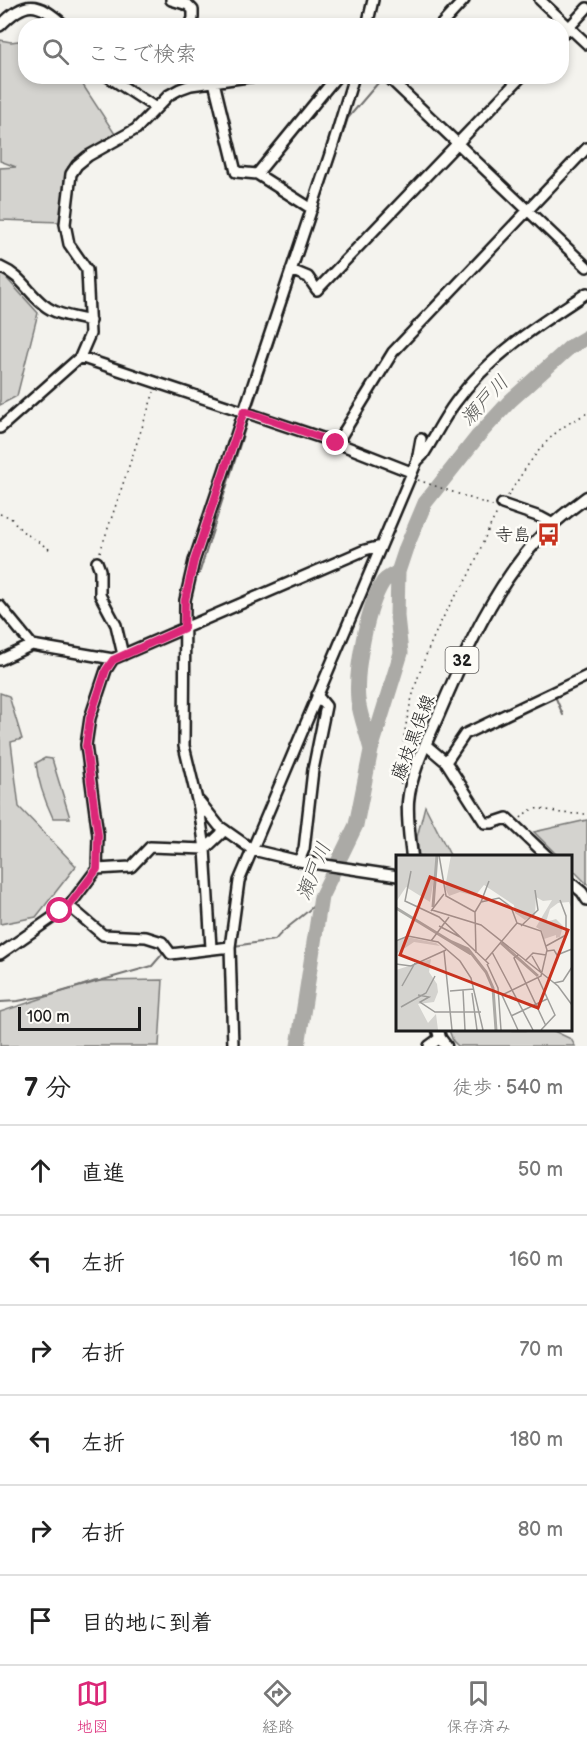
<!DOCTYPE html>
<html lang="ja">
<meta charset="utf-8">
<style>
body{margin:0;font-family:"Balsamiq Sans","Klee One",sans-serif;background:#f6f6f6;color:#222}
.scale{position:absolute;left:18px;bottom:15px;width:123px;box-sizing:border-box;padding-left:6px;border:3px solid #1c1c1c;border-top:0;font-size:16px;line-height:21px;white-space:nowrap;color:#1c1c1c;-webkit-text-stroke:4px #fdfcf7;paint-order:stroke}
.stop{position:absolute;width:18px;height:18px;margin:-14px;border:4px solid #db2777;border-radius:50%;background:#fff}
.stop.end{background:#db2777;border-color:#fff;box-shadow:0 2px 6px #0008}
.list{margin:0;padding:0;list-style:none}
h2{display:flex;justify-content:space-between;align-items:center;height:78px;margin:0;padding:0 24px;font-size:26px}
h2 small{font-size:20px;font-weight:400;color:#767676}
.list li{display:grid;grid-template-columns:39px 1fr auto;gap:18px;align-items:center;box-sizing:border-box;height:90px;padding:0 24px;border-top:2px solid #e0e0e0}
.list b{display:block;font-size:22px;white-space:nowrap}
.list em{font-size:20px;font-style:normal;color:#767676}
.icon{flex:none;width:33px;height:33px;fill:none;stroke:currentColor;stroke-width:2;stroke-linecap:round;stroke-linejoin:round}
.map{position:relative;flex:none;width:587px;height:1046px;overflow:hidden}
.search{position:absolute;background:#fff;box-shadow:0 3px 9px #0003;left:18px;right:18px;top:18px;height:66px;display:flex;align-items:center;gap:15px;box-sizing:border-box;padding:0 21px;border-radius:24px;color:#767676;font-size:22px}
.sheet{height:618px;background:#fff}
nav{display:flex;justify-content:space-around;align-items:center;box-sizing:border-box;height:84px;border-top:2px solid #e0e0e0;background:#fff;font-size:16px;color:#767676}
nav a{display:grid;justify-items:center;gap:3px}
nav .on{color:#db2777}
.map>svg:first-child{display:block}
.green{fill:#d4d3cf;stroke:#787876;stroke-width:1.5}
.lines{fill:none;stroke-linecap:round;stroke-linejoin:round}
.stream{stroke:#72716f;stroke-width:2}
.river{stroke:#abaaa6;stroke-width:15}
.minor-casing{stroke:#1c1c1c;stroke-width:14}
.major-casing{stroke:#1c1c1c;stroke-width:15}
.path{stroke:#1c1c1c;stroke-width:1.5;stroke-dasharray:1.5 4.5;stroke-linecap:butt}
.minor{stroke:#fdfcf7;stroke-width:9}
.major{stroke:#fdfcf7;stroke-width:10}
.route{stroke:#db2777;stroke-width:8}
.labels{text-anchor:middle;stroke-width:5;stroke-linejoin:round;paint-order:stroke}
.shield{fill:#fdfcf7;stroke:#605f5e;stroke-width:1.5}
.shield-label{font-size:16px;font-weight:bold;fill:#1c1c1c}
.poi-label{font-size:18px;fill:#1c1c1c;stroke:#fdfcf7;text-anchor:end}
.street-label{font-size:18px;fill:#1c1c1c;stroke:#fdfcf7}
.water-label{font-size:20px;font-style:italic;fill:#5c5c5a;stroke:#fdfcf7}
.inset-river{fill:none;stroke:#abaaa6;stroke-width:3}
.inset-road{fill:none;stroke:#9e9d9a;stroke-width:1.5}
.view{fill:#c8321e;fill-opacity:0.15;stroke:#c8321e;stroke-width:3}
.inset-edge{fill:none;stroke:#1c1c1c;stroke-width:3}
</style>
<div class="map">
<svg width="587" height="1046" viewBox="0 0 587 1046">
<rect width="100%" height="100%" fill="#f4f3ee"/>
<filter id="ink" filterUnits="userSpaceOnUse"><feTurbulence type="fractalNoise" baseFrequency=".0167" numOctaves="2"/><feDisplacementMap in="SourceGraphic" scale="12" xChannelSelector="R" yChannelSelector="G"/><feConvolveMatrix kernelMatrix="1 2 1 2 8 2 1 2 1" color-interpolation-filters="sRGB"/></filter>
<g filter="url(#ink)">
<!-- green -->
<path class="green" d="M0,40l11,2 14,-2 1,36 45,1 12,8 32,49 -47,33 -7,55 -61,-2v-52l16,-1 -16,-6z
M0,271l38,42 -21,83 -17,9z
M0,693l9,3 13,43 -11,3 8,65 57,59 -40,51 -36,7z
M45,758l7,1 18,59h-17c-8,-17 -15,-36 -17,-55z
M425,806l26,51h-32l-2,-20z
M587,820v64l-16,-16 -1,-11h-11l-25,-25z
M163,980l-4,66h-159v-34l95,-31z
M449,1030h103l19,9 4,7h-117l-5,-5z"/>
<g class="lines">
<!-- stream -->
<path class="stream" d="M433,26l24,-26
M298,268l50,-150 36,-42
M251,411l45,-137
M199,574l50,-158
M563,715l-8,-19 32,-14
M234,946l41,-6c13,-17 34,-25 46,-43
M0,1002l18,-1 32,-6 102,-29 13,-15"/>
<!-- river -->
<path class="river" d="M371,750c-4,-17 -11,-34 -13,-50 -3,-30 9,-93 25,-118 4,-5 10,-7 15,-10
M298,1046l23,-149 35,-72 15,-75 30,-97 -4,-37 1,-44 8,-24 19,-45 53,-67 32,-35 60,-54 17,-10"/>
<defs>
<path id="minor" d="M171,0l17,5 5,5v8l-3,8
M540,0l47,44
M0,26c25,-26 37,-26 65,0
M367,26l6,-26
M440,26l24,-26
M562,35l25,-27
M107,76l49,32
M387,76l200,191
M214,82l22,90 21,2 55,35
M257,174l80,-98
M0,267c23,10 27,25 44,38 12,10 31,12 46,16
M291,270l17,7 9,13 205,-214
M80,357l10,-23 -3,-64 -18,-26 -4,-20 6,-50 6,-9 11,-9 48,-27 33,-34 11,-6 11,-4 64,-9
M0,428l80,-71 257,86 74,29
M337,443l56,-91 194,-204
M417,461l6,-6c11,-17 20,-36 32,-52 34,-47 84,-79 132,-110
M502,504l38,13 13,7
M97,562l3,8v25l16,30 7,30
M0,606l32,39 81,14
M0,660l32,-15
M426,745l20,17 39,61h7l15,-5 41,39
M446,762l19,-28 122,-58
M200,802l19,24 34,24 46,11 99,15
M299,861l5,-12 9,-79 13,-64 -9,-11
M97,869l34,-2 19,-20 55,2 20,-19
M570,882l12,10 5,8
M69,906l34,29 43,2 16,5 9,12 59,-7
M211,948l-6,-99 -6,-41 -15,-62 1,-146 9,-39 139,-416 21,-69
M0,954l69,-48 28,-37 1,-34 -12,-90 4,-27 16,-48 7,-11 252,-109 16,-4
M233,1046l-3,-99 9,-66 178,-420 4,-22
M429,1046l11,-8"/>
<path id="major" d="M412,857c-2,-18 -5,-36 -4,-55 2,-27 19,-61 30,-86 28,-65 55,-129 104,-181 13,-15 29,-26 45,-38
M438,1030l2,8 6,8"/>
</defs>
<!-- minor casing -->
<use href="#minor" class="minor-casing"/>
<!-- major casing -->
<use href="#major" class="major-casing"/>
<!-- path -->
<path class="path" d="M418,480l75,26
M508,496c15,-24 31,-51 54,-68 8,-6 17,-10 25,-15
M0,514l10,3 12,14 30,20
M100,552l54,-160
M401,784c-1,-63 19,-126 50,-181 5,-8 11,-15 15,-23 12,-22 19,-46 31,-67
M521,818c13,-16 24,-7 41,-5 8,1 17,1 25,1"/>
<!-- minor -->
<use href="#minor" class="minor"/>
<!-- major -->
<use href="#major" class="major"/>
</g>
</g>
<g class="lines" filter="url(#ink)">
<!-- route -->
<path class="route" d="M60,911l9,-5 28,-37 1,-34 -12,-89 4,-28 16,-48 7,-10 71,-32 1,-28 9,-39 50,-150 92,32"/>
</g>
<!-- icons -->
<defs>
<symbol id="bus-bare" viewBox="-9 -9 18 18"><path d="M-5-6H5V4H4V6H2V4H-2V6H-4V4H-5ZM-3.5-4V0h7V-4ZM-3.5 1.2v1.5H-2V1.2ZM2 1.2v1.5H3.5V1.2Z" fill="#c8321e" stroke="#fdfcf7" stroke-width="2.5" paint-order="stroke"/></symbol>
</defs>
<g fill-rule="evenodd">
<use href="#bus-bare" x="532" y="518" width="33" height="33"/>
</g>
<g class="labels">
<!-- shield labels -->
<rect class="shield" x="445.5" y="647" width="33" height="26" rx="4.5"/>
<g class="shield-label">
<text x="462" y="666">32</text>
</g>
<!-- poi labels -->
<g class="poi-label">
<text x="531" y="541">寺島</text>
</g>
<!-- street labels -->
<g class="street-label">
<text transform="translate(413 737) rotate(-69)" y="6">藤枝黒俣線</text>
</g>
<!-- water labels -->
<g class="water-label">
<text transform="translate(484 400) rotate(-47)" y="7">瀬戸川</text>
<text transform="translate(313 871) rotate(-68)" y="7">瀬戸川</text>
</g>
</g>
<!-- overview -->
<g transform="translate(396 855)">
<rect width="176" height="176" fill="#f4f3ee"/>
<path d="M0,0h42l-8,47 -24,-15 -10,15zM55,0h120v52l-2,-5 -11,1 -8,6 -4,13 10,-3 7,7 -3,11 -4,1v-3l-12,4 -2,-8 -6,-4 16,-27 -9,1 -7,-4 -1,18 -10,5 -10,-7 -1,-8 -30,-20 -9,11 -15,-4 -11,4 -4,-8zM11,82l29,6 4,3 -26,-4 -18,12v-12zM35,104l-2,13 8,12 1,8 -4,10 -16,2 10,19 8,-9 2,16h-42v-60z" fill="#d4d3cf"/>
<path class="inset-river" d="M37,52l4,-52M0,53l75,46M54,86l18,8 18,23 7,16 3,42M105,88l37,33"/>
<path class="inset-road" d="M43,0l7,41 29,16 1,41M15,16l-6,30 34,16 50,47M85,47l8,-21M36,55l49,15 77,61 14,19M35,56l13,-17M79,57l6,-10 18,-4 12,9 6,16 -32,38M121,68l24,8 6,19 -6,26 -39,19 16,35M43,71l21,11M125,71l17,-16 -3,-20M0,86l12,-5 30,6 22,19 11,17 12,52M35,86l18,-24M150,91l20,-11v-19l-6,-16M48,96l8,79M151,96l7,-1 3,5 15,-6M96,97l41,78M122,100l-4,3 32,68M136,101l9,16M129,106l8,-8 13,2M0,109l15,2 35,-16M91,109l11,24 3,42M142,123l17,37 -14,15M158,128l9,-2 9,-14M6,131l13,-23M67,135l2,40M54,136l24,-2M76,138l5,37M22,140l11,2 -9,5 15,10h46M5,152l25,-14 9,-17M115,161l36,-17"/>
<path class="view" d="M34,22l138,53 -30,78 -138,-53z"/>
<rect width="176" height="176" class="inset-edge"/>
</g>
</svg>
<div class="scale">100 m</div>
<div class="stop" style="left:60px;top:911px"></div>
<div class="stop end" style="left:336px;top:443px"></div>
<div class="search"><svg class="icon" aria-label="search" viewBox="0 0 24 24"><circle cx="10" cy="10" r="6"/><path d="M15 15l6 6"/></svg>ここで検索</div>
</div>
<section class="sheet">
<h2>7 分<small>徒歩 · 540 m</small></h2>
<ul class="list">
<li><svg class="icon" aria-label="ahead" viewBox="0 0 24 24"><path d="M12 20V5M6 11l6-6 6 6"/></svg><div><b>直進</b></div><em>50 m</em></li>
<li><svg class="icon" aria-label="left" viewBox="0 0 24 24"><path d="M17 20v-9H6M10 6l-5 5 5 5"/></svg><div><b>左折</b></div><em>160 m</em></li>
<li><svg class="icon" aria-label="right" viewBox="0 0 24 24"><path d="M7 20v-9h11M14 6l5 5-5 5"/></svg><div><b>右折</b></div><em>70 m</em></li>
<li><svg class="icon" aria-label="left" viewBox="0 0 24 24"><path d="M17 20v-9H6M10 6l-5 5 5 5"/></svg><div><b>左折</b></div><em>180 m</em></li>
<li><svg class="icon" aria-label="right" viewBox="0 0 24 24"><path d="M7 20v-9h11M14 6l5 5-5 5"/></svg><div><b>右折</b></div><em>80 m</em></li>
<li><svg class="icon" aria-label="arrive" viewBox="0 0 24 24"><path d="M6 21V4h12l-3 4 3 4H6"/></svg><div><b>目的地に到着</b></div></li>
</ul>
</section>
<nav>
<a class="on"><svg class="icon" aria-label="map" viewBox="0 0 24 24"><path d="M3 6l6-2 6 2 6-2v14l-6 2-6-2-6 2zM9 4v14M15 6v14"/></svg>地図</a>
<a><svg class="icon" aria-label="directions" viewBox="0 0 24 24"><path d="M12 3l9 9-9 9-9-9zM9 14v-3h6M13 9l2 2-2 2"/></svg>経路</a>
<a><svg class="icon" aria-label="saved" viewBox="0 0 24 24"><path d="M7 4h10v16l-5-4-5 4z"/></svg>保存済み</a>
</nav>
